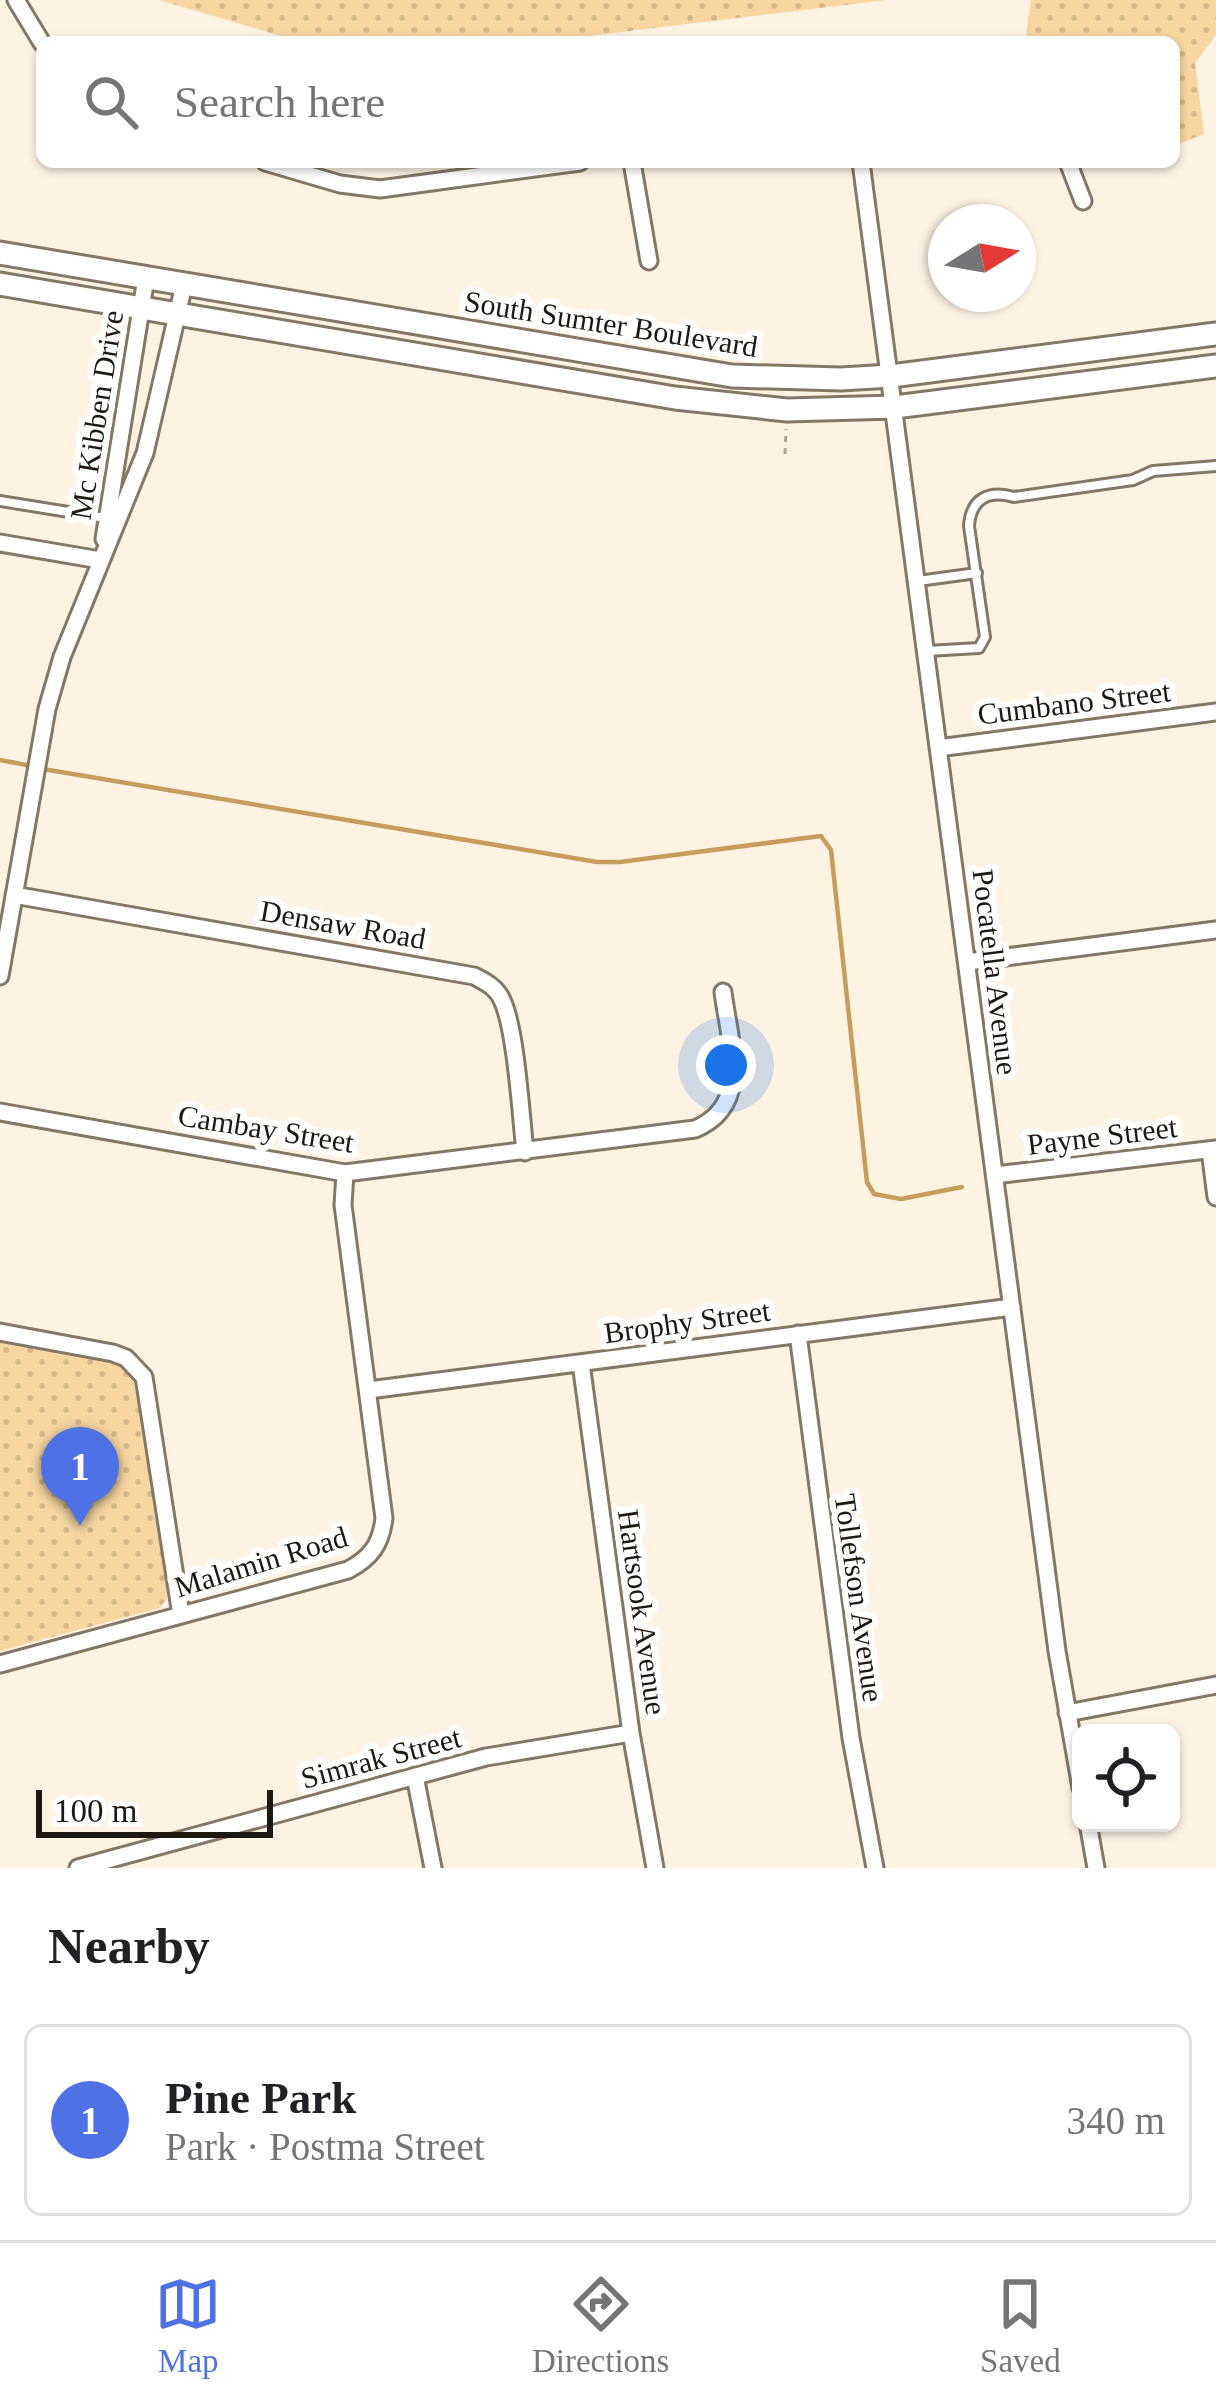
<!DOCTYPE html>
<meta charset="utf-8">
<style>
body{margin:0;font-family:Georgia,serif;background:#f6f6f6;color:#202124}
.controls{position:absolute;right:36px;bottom:36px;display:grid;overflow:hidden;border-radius:18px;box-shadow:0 3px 9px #0004}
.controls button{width:108px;height:108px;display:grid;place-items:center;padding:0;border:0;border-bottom:3px solid #e0e0e0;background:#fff;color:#202124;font:60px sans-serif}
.compass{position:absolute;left:928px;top:204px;width:108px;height:108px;border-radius:50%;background:#fff;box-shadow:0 3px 9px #0004;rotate:79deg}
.scale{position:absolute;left:36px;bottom:30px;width:237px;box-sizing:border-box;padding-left:12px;border:6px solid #1d1912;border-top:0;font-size:33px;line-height:42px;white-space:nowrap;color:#1d1912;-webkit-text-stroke:9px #fff;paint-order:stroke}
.you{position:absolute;left:726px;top:1065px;width:42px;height:42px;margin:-30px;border:9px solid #fff;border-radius:50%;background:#1a73e8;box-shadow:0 0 0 18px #1a73e833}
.badge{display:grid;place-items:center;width:78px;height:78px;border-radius:50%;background:#4e71e5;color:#fff;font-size:39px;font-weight:700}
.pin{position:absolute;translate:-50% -99px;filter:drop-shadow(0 3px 6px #0008)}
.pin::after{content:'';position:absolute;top:63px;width:42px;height:36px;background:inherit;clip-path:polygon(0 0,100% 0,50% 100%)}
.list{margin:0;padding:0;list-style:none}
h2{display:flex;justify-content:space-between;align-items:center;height:156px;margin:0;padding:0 48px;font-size:51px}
h2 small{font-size:39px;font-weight:400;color:#757577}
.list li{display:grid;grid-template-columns:78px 1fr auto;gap:36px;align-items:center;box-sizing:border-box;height:192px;margin:0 24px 24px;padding:0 24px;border:3px solid #e0e0e0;border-radius:18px}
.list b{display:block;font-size:45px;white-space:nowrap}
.list p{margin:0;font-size:39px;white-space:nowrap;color:#757577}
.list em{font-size:39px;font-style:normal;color:#757577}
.icon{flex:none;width:66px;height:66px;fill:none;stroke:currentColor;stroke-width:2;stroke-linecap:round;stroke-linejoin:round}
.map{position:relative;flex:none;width:1216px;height:1868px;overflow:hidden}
.search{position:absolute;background:#fff;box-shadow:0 3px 9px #0004;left:36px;right:36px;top:36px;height:132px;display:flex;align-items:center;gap:30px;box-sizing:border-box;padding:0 42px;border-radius:18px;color:#757577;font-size:45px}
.sheet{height:372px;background:#fff}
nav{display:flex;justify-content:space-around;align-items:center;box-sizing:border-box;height:168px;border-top:3px solid #e0e0e0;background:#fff;font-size:33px;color:#757577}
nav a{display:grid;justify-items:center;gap:6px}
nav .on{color:#4e71e5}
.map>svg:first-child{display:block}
.grass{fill:url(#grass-dots)}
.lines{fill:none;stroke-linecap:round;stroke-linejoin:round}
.stream{stroke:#c59d5c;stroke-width:4.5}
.service-casing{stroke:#837766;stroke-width:14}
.minor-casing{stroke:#837766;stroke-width:21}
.secondary-casing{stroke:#837766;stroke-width:27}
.path{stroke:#aba396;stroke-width:3;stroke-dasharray:6 6;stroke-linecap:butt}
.service{stroke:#fff;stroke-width:8}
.minor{stroke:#fff;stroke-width:15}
.secondary{stroke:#fff;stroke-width:21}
.labels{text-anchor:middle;stroke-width:12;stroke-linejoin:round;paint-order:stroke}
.street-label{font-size:30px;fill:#1d1912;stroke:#fff}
</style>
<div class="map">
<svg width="1216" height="1868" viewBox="0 0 1216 1868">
<defs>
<pattern id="grass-dots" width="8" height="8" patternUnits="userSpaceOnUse" patternTransform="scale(3)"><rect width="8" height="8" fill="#f7d6a2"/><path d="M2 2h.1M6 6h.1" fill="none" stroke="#d3b78a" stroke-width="1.8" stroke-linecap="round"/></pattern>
</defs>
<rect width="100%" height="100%" fill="#fef3e3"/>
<!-- grass -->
<path class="grass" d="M159,0h728l-349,42h-236z
M1031,0h185v35l-21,28 9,71 -30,12v-104h-149z
M0,1339c40,8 120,11 141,47l26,201v11l-7,10 -160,43z"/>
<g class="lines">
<!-- stream -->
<path class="stream" d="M0,760l32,6
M43,769l554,93h23l201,-26 10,14 36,332 7,12 27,5 61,-12"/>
<defs>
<path id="service" d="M0,501l106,17
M918,581l59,-8
M927,651l52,-3 6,-11 -16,-111c2,-28 20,-36 45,-29l119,-17 20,-9 63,-5"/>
<path id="minor" d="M16,0l26,43
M265,162l75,22 40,5 200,-27
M632,162l17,99
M861,162l196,1489 24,137
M1068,162l15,39
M104,539l42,-261
M0,543l100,17
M938,748l278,-36
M14,895l460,81c12,6 23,12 28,24 14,29 19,116 23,152
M967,962l249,-32
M0,976l47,-267 15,-52 83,-204 39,-168
M0,1112l345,61 350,-44c58,-24 34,-88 28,-137
M1210,1150l6,47
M995,1175l221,-26
M0,1332l113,21 13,5 18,19 37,238
M798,1334l53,404 24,130
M581,1363l50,370 24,135
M369,1390l643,-83
M0,1664l348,-94c23,-12 33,-26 36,-52l-41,-313 2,-32
M1067,1713l149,-28
M415,1776l18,92
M1088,1823l8,45
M78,1868l408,-111 145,-24"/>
<path id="secondary" d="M0,253l732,123 109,3 50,-3 325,-42
M0,284l675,114 112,12 108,-3 321,-41"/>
</defs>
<!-- service casing -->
<use href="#service" class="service-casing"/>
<!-- minor casing -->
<use href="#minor" class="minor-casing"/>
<!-- secondary casing -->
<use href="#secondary" class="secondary-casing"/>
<!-- path -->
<path class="path" d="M785,454l1,-25"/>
<!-- service -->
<use href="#service" class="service"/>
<!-- minor -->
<use href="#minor" class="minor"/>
<!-- secondary -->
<use href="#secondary" class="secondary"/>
</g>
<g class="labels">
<!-- street labels -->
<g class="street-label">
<text transform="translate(611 324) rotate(9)" y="10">South Sumter Boulevard</text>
<text transform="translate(97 415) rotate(-81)" y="10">Mc Kibben Drive</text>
<text transform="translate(1074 703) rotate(-7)" y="10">Cumbano Street</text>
<text transform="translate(343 925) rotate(10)" y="10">Densaw Road</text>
<text transform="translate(995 972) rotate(83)" y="10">Pocatella Avenue</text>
<text transform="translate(266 1129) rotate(9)" y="10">Cambay Street</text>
<text transform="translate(1102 1136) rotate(-7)" y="10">Payne Street</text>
<text transform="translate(687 1322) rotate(-8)" y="10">Brophy Street</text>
<text transform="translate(261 1562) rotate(-17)" y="10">Malamin Road</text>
<text transform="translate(859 1598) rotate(82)" y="10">Tollefson Avenue</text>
<text transform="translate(642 1612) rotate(82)" y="10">Hartsook Avenue</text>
<text transform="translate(381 1758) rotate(-15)" y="10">Simrak Street</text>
</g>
</g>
</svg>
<div class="controls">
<button><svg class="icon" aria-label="locate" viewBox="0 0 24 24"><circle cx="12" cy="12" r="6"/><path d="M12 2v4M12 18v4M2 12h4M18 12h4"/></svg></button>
</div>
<svg class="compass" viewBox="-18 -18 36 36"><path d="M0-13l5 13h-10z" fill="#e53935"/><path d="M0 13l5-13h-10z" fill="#757577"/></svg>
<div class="scale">100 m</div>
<div class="you"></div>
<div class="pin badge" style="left:80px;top:1526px">1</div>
<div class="search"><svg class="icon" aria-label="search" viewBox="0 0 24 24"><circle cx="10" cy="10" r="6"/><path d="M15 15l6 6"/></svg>Search here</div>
</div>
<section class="sheet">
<h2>Nearby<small></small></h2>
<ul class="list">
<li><span class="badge">1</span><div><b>Pine Park</b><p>Park · Postma Street</p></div><em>340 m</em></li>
</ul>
</section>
<nav>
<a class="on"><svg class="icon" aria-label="map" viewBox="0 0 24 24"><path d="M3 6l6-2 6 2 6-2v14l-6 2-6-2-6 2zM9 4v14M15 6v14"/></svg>Map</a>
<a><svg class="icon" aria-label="directions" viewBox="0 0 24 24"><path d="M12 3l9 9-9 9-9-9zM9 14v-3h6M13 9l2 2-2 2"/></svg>Directions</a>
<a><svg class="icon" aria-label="saved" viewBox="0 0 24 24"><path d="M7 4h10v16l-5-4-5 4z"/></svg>Saved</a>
</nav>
